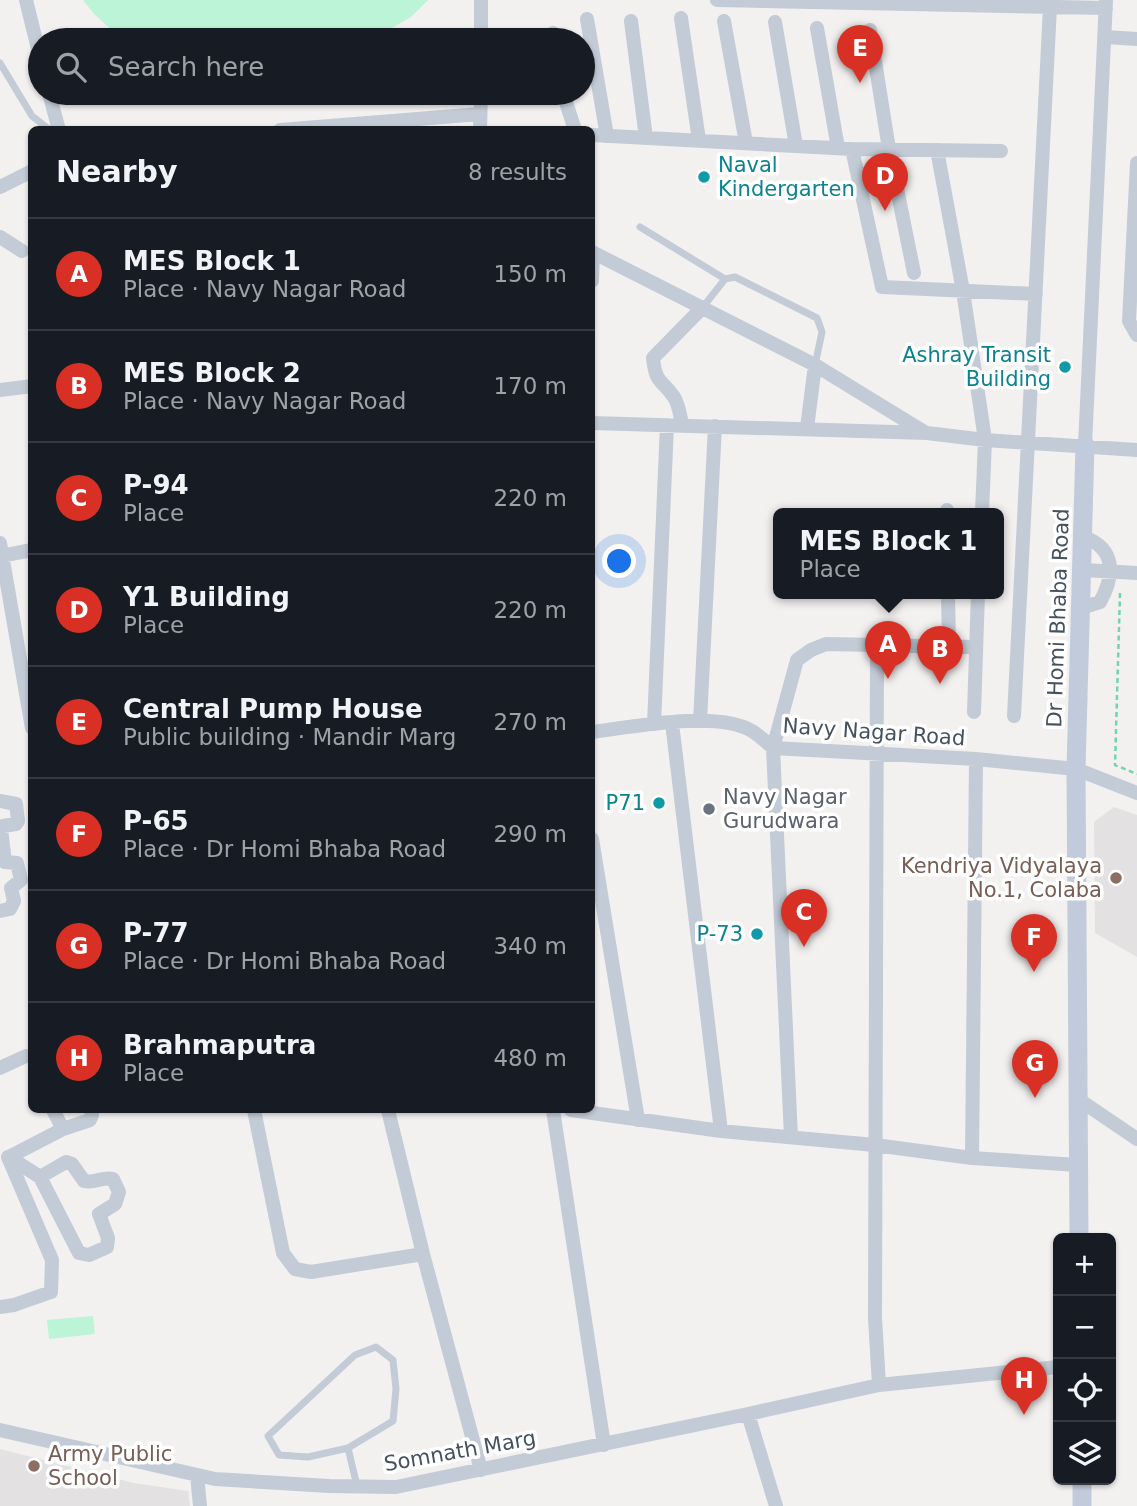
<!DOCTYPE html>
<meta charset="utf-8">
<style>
body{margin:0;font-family:"DejaVu Sans",sans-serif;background:#242831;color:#f1f3f6}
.controls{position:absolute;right:21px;bottom:21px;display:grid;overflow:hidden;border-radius:10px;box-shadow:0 2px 5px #0004}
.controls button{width:63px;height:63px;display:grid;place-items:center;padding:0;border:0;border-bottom:2px solid #363941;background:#171b24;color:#f1f3f6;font:35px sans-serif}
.you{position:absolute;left:620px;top:562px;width:24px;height:24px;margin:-18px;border:5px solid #fff;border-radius:50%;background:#1a73e8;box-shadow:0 0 0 10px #1a73e833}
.badge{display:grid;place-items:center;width:46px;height:46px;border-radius:50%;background:#d93025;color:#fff;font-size:23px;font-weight:700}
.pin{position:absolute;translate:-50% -58px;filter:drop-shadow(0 2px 4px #0008)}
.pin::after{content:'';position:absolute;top:37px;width:24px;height:21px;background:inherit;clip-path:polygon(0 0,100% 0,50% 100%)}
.popup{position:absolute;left:773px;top:508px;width:231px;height:91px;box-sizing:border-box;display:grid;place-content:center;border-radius:10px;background:#171b24;filter:drop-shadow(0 2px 5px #0005);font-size:23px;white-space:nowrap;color:#9ea1a6}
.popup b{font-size:26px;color:#f1f3f6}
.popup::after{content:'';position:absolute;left:50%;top:100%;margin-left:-14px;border:14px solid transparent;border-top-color:#171b24}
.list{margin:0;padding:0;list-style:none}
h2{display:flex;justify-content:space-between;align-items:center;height:91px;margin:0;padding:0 28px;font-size:30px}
h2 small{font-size:23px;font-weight:400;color:#9ea1a6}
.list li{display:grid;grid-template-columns:46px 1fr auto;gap:21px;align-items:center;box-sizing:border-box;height:112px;padding:0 28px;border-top:2px solid #363941}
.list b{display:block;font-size:26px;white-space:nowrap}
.list p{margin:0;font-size:23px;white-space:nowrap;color:#9ea1a6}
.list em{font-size:23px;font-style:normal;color:#9ea1a6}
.icon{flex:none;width:38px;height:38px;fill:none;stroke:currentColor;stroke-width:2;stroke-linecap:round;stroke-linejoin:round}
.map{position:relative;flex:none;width:1137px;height:1506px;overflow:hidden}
.search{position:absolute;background:#171b24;box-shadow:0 2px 5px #0004;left:28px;top:28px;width:567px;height:77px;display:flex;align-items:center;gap:18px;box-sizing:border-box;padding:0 24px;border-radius:38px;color:#9ea1a6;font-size:26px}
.panel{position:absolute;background:#171b24;box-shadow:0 2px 5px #0004;left:28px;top:126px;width:567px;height:987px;border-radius:10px}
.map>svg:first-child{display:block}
.education{fill:#e4e1e2}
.green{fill:#bbf4d6}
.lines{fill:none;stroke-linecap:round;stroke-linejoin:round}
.path{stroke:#6fd6ad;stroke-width:2.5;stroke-dasharray:5 3.5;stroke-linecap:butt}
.lane{stroke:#c3cbd6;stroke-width:7}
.street{stroke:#c3cbd6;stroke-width:14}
.secondary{stroke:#c1cbdb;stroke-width:19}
.culture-dot{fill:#0f9aa8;stroke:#fff;stroke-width:2.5}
.worship-dot{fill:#6b7280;stroke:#fff;stroke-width:2.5}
.education-dot{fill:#8d6e63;stroke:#fff;stroke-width:2.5}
.labels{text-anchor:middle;stroke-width:7;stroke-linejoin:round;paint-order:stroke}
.culture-label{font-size:21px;fill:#0d838f;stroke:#fff;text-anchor:end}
.street-label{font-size:21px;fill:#465160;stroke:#fff}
.worship-label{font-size:21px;fill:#5b616d;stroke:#fff;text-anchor:start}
.education-label{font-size:21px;fill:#785e54;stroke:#fff;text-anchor:end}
</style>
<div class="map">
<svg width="1137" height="1506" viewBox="0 0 1137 1506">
<rect width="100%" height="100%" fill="#f3f0f0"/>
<!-- education -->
<path class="education" d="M1114,807l23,8v142l-42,-24 -1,-111z
M0,1449l134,34 54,8 2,15h-190z"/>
<!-- green -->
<path class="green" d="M83,0h345l-17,17 -21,12 -125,11h-142l-28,-25z
M93,1316l2,18 -46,5 -2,-19z"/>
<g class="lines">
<!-- path -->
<path class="path" d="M1120,593l-5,172 22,9"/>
<!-- lane -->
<path class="lane" d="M0,63l32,53 18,14
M640,227l85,52
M703,307l22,-28 10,-2 82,41 5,14 -7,33
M348,1448l45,-27 3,-32 -3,-29 -17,-13 -21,8 -87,81 11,19 29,2 40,-9 9,38"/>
<!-- street -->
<path class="street" d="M26,0l14,57
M717,0l389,8
M681,18l18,122
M587,19l20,117
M631,21l15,117
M724,21l22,122
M775,22l21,124
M817,28l21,120
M870,30l19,119 25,124
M553,33l2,7
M1105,37l32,2
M481,40v-40
M49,93l10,37
M563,93l12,37
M280,130l200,-16
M480,130l1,-37
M592,135l260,14 149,2
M852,149l30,138 154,7
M937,150l26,141 22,149 -3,73
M1137,163l-8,158 8,14
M0,187l32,-16
M0,237l22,14
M592,252l223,113 111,68
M592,281l1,-28
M0,390l32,-4
M592,423l335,10 58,7 152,10
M682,424c-2,-9 -3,-19 -8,-27 -13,-19 -18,-12 -21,-39l50,-51
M807,428l8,-63
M1085,445l21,-445
M947,510v3
M0,543l32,185
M0,556l32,-6
M1083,570l54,3
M948,593l1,54
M1081,608l19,-6c15,-27 16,-53 -16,-65
M877,645l-2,673 4,67
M974,712l4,-119
M1014,716l36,-709
M700,721l15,-295
M672,723l49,408
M654,724l13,-299
M592,732c40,-5 125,-22 160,-1 7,4 14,11 21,17l203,11 100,10 61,24
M0,801l16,3 2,17 -2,3 -13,2 -2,3 4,33 12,1 4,17 -10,8 3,13 -4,8 -10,2
M592,839l46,281
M0,1068l26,-12
M1078,1099l59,40
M254,1110l29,143 12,16 16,3 112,-18
M388,1110l35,144 58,216
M553,1110l51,335
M571,1110l150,21 154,14 97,13 106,7
M63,1129l27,-9 2,-5 -1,-5
M791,1137l-18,-389 24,-88 14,-10 15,-6 149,3
M9,1157l31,20 39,76 10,2 18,-8 1,-9 -9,-24 16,-10 4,-12 -6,-13c-11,-3 -18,5 -29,2l-12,-17 -6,-2 -26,15
M9,1157l54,-28 -10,-19
M972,1158l4,-399
M0,1307l14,-2 37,-13 1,-32 -44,-103
M748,1414l131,-29 179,-18
M0,1430l215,49 114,7 67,1 352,-73 28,92
M197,1475l3,31"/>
<!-- secondary -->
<path class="secondary" d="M1079,1238l-3,-469 9,-324
M1082,1480v26"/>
</g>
<!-- markers -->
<g class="culture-dot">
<circle cx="704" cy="177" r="7"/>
<circle cx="1065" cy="367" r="7"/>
<circle cx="659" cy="803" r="7"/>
<circle cx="757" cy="934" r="7"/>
</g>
<circle class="worship-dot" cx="709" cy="809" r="7"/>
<g class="education-dot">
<circle cx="1116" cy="878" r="7"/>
<circle cx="34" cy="1466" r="7"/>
</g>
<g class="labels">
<!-- culture labels -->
<g class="culture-label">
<text x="718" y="172" text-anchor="start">Naval<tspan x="718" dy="24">Kindergarten</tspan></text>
<text x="1051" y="362">Ashray Transit<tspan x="1051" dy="24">Building</tspan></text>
<text x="645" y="810">P71</text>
<text x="743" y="941">P-73</text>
</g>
<!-- street labels -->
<g class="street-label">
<text transform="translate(1058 618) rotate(-88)" y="7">Dr Homi Bhaba Road</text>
<text transform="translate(874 732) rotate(4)" y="7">Navy Nagar Road</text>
<text transform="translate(460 1451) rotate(-10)" y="7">Somnath Marg</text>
</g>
<!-- worship labels -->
<g class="worship-label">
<text x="723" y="804">Navy Nagar<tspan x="723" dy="24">Gurudwara</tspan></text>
</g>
<!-- education labels -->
<g class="education-label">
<text x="1102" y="873">Kendriya Vidyalaya<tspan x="1102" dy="24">No.1, Colaba</tspan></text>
<text x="48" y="1461" text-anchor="start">Army Public<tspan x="48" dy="24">School</tspan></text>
</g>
</g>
</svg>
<div class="controls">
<button>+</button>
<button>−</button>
<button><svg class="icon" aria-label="locate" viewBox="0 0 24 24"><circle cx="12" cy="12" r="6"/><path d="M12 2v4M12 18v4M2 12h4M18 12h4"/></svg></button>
<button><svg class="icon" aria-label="layers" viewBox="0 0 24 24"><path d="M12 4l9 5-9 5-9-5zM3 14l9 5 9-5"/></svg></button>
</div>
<div class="you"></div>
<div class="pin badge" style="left:888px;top:679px">A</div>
<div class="popup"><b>MES Block 1</b>Place</div>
<div class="pin badge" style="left:940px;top:684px">B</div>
<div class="pin badge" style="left:804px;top:947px">C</div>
<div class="pin badge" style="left:885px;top:211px">D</div>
<div class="pin badge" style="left:860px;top:83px">E</div>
<div class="pin badge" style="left:1034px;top:972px">F</div>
<div class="pin badge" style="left:1035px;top:1098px">G</div>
<div class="pin badge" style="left:1024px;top:1415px">H</div>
<div class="search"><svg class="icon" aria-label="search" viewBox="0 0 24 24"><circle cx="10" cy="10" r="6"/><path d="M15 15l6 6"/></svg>Search here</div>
<section class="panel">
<h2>Nearby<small>8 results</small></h2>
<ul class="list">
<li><span class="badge">A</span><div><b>MES Block 1</b><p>Place · Navy Nagar Road</p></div><em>150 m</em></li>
<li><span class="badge">B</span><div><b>MES Block 2</b><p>Place · Navy Nagar Road</p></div><em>170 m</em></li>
<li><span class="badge">C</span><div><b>P-94</b><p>Place</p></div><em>220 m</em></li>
<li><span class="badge">D</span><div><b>Y1 Building</b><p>Place</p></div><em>220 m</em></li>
<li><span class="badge">E</span><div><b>Central Pump House</b><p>Public building · Mandir Marg</p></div><em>270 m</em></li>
<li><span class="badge">F</span><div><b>P-65</b><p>Place · Dr Homi Bhaba Road</p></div><em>290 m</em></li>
<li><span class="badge">G</span><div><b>P-77</b><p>Place · Dr Homi Bhaba Road</p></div><em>340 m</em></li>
<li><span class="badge">H</span><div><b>Brahmaputra</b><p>Place</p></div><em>480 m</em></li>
</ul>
</section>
</div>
